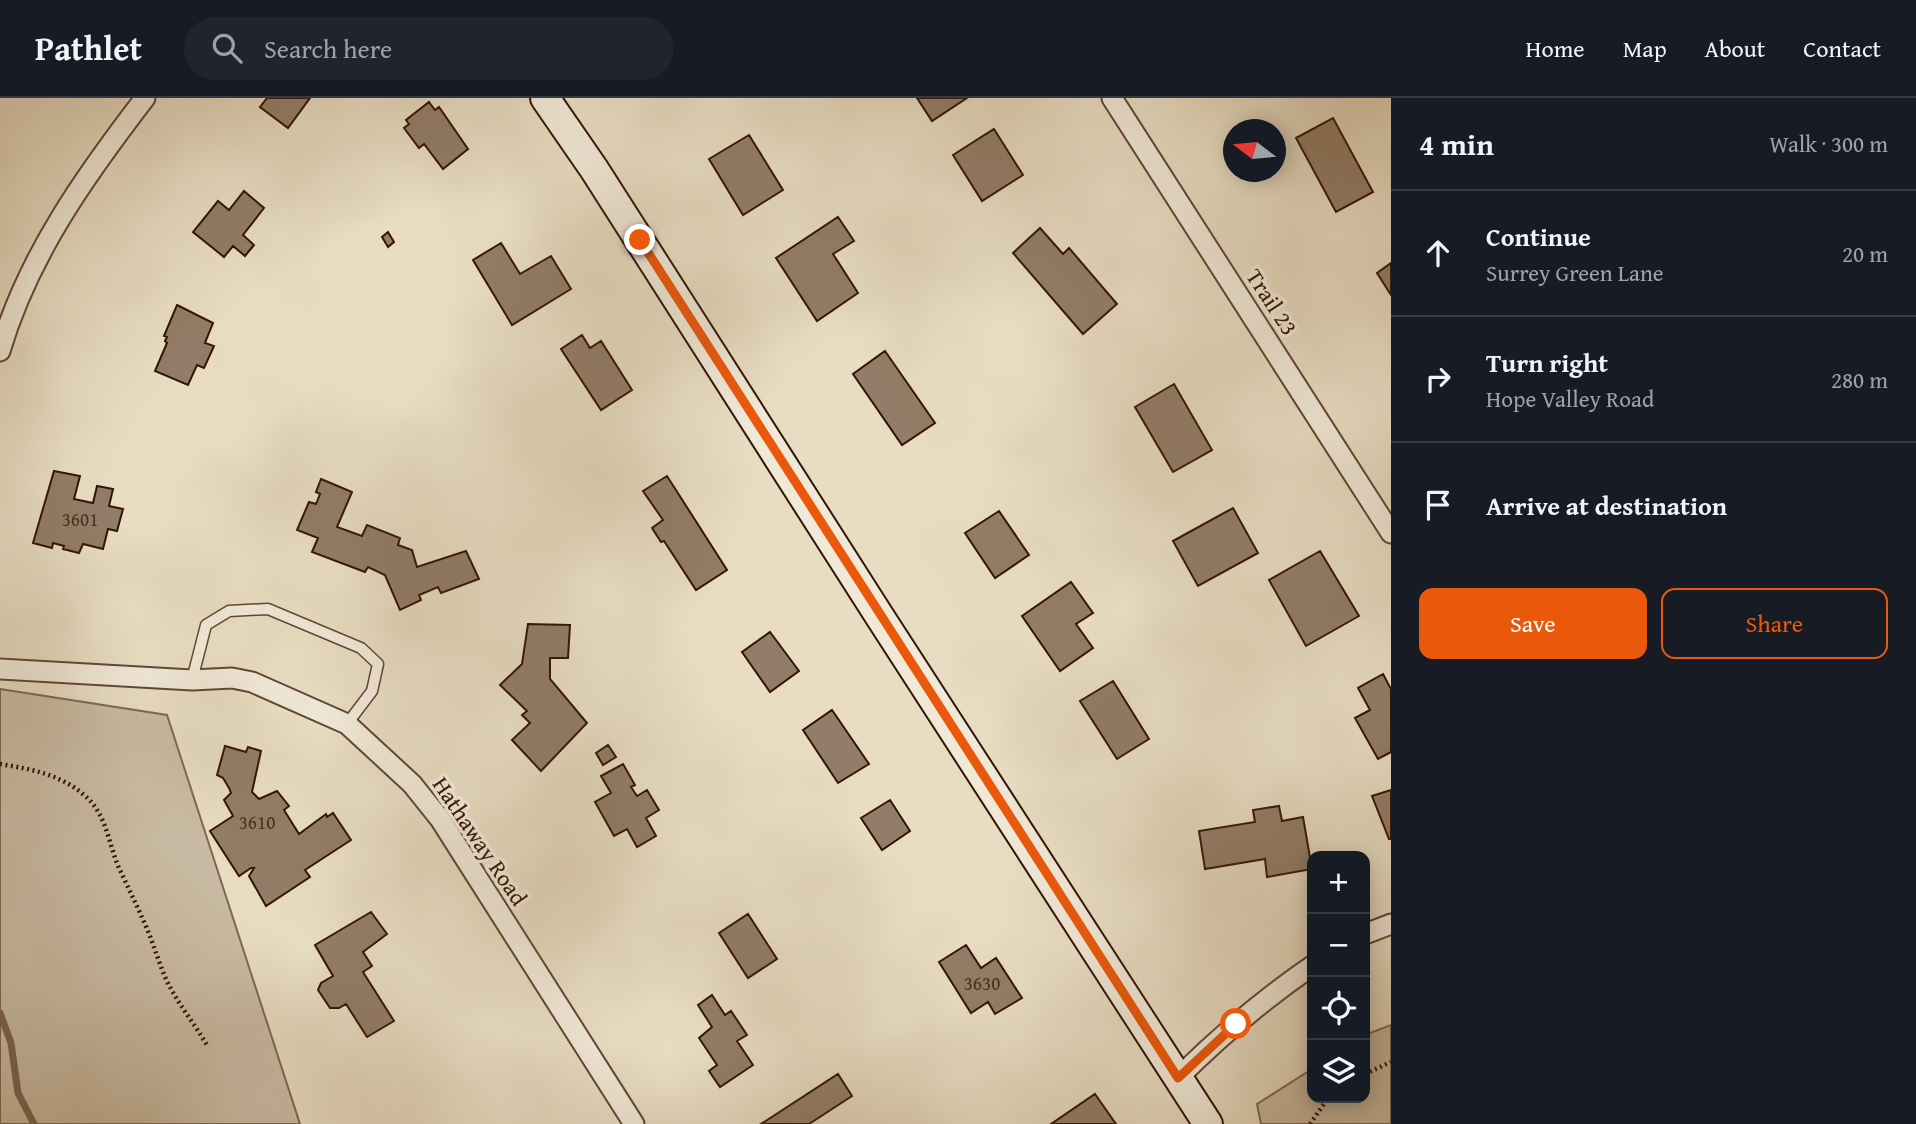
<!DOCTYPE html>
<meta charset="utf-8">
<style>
body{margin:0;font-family:"Gentium Book Plus",serif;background:#20242c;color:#f1f3f6}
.controls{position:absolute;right:21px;bottom:21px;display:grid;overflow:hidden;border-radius:14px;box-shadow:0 4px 18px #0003}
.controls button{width:63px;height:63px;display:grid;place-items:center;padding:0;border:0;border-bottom:2px solid #363941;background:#171b24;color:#f1f3f6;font:35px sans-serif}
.compass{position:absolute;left:1223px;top:21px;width:63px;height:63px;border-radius:50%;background:#171b24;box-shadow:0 4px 18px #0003;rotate:286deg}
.stop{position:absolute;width:21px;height:21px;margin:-16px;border:5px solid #ea580c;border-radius:50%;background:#fff}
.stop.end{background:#ea580c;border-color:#fff;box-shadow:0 2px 7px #0008}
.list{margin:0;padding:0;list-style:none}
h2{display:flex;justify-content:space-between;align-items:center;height:91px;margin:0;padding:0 28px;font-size:30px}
h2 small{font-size:23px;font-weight:400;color:#9ea1a6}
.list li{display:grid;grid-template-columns:46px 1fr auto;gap:21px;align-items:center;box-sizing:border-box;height:126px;padding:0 28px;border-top:2px solid #363941}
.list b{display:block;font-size:26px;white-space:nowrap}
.list p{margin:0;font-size:23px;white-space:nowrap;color:#9ea1a6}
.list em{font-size:23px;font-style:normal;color:#9ea1a6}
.actions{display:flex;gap:14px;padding:21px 28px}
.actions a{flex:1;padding:16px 0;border:2px solid #ea580c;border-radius:14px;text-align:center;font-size:24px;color:#ea580c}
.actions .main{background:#ea580c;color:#fff}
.icon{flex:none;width:38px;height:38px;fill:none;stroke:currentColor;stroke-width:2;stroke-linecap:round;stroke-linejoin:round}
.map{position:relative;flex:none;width:1391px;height:1026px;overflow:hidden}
header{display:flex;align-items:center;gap:42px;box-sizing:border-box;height:98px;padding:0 35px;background:#171b24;border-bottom:2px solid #363941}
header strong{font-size:33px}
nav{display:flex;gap:38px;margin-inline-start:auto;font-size:24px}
.search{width:490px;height:63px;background:#20242c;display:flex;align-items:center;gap:18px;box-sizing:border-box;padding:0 24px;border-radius:38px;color:#9ea1a6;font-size:26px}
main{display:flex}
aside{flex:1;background:#171b24}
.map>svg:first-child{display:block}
.green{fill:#c9bba3;stroke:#7e6854;stroke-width:2}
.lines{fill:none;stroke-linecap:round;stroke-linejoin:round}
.stream{stroke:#7b6450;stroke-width:7}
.building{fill:#927d68;stroke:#341405;stroke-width:2}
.lane-casing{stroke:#614634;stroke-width:13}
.street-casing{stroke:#614634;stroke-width:23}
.secondary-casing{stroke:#341405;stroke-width:32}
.path{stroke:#341405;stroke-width:4.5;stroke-dasharray:2 3.5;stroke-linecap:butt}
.lane{stroke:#f0e9d8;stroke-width:10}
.street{stroke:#f0e9d8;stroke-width:19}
.secondary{stroke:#f0e9d8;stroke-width:28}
.route{stroke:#ea580c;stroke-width:9}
.labels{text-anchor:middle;stroke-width:7;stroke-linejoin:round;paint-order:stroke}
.number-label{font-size:19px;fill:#4c2e1e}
.street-label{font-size:23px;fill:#341405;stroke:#f0e9d8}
</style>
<header>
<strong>Pathlet</strong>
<div class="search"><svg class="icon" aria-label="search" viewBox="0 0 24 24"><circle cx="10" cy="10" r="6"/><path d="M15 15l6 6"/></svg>Search here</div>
<nav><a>Home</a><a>Map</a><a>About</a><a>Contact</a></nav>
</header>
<main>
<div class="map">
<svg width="1391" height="1026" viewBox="0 0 1391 1026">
<rect width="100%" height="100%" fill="#e8ddc3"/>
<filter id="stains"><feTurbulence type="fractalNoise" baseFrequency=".00286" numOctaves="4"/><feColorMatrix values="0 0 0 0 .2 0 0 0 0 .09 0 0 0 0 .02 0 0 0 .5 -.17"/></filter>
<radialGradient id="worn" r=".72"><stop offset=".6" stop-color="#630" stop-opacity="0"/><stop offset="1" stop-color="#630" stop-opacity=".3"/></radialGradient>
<!-- green -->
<path class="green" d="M0,591l167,26 133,409h-300z
M1391,927v99h-130l-4,-20 55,-35v29h53v-63z"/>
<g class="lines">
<!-- stream -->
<path class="stream" d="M0,915l11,30 7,50 16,31"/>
</g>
<!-- building -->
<path class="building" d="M267,0h43l-22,30 -28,-21z
M917,0h50l-35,23z
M429,4l6,8 4,-3 29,42 -25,20 -19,-25 -5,4 -15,-20 5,-4 -3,-4z
M1333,20l40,74 -37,20 -40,-74z
M994,31l29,46 -41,26 -29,-46z
M749,37l34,55 -40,25 -34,-56z
M244,93l20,17 -21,27 11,10 -9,11 -12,-10 -9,11 -31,-25 25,-31 11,9z
M838,119l16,24 -21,13 25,39 -41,28 -41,-63z
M1040,130l23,26 6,-6 48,56 -34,30 -70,-81z
M388,134l6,10 -6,5 -6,-10z
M501,145l19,31 31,-18 20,33 -59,36 -39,-65z
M1391,165v32l-14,-22z
M177,207l36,18 -8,20 9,3 -10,22 -7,-3 -9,20 -33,-14 12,-28 -2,-2 2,-4 -3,-1z
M582,237l8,13 11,-7 31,49 -31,20 -40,-61z
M885,253l50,72 -33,22 -49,-71z
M1174,286l38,66 -39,22 -38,-65z
M54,373l26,5 -6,23 19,4 4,-17 16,3 -4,17 14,3 -6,22 -9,-2 -5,20 -20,-5 -4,9 -16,-4 1,-3 -11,-3 -1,5 -19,-5z
M667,378l60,94 -31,20 -32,-49 -3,1 -9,-14 11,-8 -20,-29z
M321,381l31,13 -15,35 25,9 5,-11 33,13 -2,7 14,5 5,17 49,-16 13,28 -38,14 -3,-6 -19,8 2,5 -21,10 -15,-35 -17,-8 -3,5 -53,-20 6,-14 -21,-8 12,-28 7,2 4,-10 -4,-2z
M1233,410l25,45 -60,33 -25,-45z
M999,413l30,44 -34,23 -30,-45z
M1320,453l39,65 -53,30 -37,-66z
M1071,484l22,31 -17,11 17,24 -33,23 -38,-55z
M528,526l42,1 -2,33h-18v21l37,44 -46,48 -29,-31 18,-17 -8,-8 5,-4 -27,-26 22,-21z
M770,534l29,39 -29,21 -28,-40z
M1383,576l8,15v63l-13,7 -23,-41 15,-8 -12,-22z
M1113,583l36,58 -32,20 -37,-58z
M832,612l37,54 -31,19 -35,-53z
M608,647l8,12 -13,8 -7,-12z
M225,648l21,6 2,-5 13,4 -9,41 7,7 18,-8 12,15 -5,4 15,24 27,-20 1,3 6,-4 18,27 -46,30 5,7 -44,29 -17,-30 5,-8h-3l-12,8 -29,-45 23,-15 -9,-16 7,-7 -2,-5 -6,-10 -6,-3z
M623,666l12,21 -4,2 6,9 10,-6 12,20 -13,8 10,18 -19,11 -10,-18 -13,7 -19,-34 16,-9 -10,-17z
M1391,692v49h-2l-17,-43z
M890,702l20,31 -28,19 -21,-32z
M1279,708l3,15 21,-4 9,52 -45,8 -2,-18 -60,10 -6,-38 56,-9 -2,-12z
M371,814l16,22 -24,18 9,14 -9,6 31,49 -27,16 -21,-33 -7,4h-9l-12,-18 3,-7 12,-7 -18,-31z
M748,816l29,45 -29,19 -29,-45z
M966,847l15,23 15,-10 26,40 -27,16 -7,-12 -17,11 -32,-51z
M712,897l13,20 6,-4 16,24 -10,6 16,24 -33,22 -11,-16 8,-6 -18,-27 13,-11 -14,-22z
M838,976l14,22 -43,28h-48z
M1095,996l21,30h-65z"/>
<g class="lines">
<defs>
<path id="lane" d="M192,582l14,-55 23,-14 39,-2 93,39 17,16 -6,27 -25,33"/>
<path id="street" d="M1112,0l279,435
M0,253c28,-95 85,-175 145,-253
M0,571l192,11 40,-2 20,4 95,42 65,60 28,35 194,305
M1365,836l26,-10
M1178,980c41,-41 86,-79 134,-112"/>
<path id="secondary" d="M545,0l49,71 286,448 328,507"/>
</defs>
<!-- lane casing -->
<use href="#lane" class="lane-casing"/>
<!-- street casing -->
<use href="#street" class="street-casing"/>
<!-- secondary casing -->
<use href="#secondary" class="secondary-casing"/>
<!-- path -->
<path class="path" d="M0,666c30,5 60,10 84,31 22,18 24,46 34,71 9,19 18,38 27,58 8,18 13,37 21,55 11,24 29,45 42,68
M1365,976l26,-12
M1310,1026l18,-26"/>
<!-- lane -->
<use href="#lane" class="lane"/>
<!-- street -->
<use href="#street" class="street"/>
<!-- secondary -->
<use href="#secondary" class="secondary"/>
</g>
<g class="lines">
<!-- route -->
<path class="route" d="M640,142l538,838 58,-54"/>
</g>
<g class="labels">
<!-- number labels -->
<g class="number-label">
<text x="80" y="428">3601</text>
<text x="257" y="731">3610</text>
<text x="982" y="892">3630</text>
</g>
<!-- street labels -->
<g class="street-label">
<text transform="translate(1272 204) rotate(57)" y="8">Trail 23</text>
<text transform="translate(480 743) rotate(56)" y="8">Hathaway Road</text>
</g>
</g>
<rect width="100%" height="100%" filter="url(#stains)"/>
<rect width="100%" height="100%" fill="url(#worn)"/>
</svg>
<div class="controls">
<button>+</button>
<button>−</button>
<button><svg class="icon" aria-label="locate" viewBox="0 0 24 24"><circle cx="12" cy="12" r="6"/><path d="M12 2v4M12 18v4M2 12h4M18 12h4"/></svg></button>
<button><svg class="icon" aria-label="layers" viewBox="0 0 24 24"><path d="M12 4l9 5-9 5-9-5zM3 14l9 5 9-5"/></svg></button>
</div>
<svg class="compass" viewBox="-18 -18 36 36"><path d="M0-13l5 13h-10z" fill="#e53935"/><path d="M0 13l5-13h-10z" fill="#9ea1a6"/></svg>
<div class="stop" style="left:1236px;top:926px"></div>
<div class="stop end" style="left:640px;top:142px"></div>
</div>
<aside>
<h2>4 min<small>Walk · 300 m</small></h2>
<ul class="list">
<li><svg class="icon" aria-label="ahead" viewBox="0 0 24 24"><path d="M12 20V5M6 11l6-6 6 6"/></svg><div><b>Continue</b><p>Surrey Green Lane</p></div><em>20 m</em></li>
<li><svg class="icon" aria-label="right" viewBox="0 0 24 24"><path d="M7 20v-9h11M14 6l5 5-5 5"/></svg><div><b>Turn right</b><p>Hope Valley Road</p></div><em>280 m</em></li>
<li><svg class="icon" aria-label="arrive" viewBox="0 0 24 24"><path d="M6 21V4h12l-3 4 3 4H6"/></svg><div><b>Arrive at destination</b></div></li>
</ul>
<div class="actions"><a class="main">Save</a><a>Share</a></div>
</aside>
</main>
